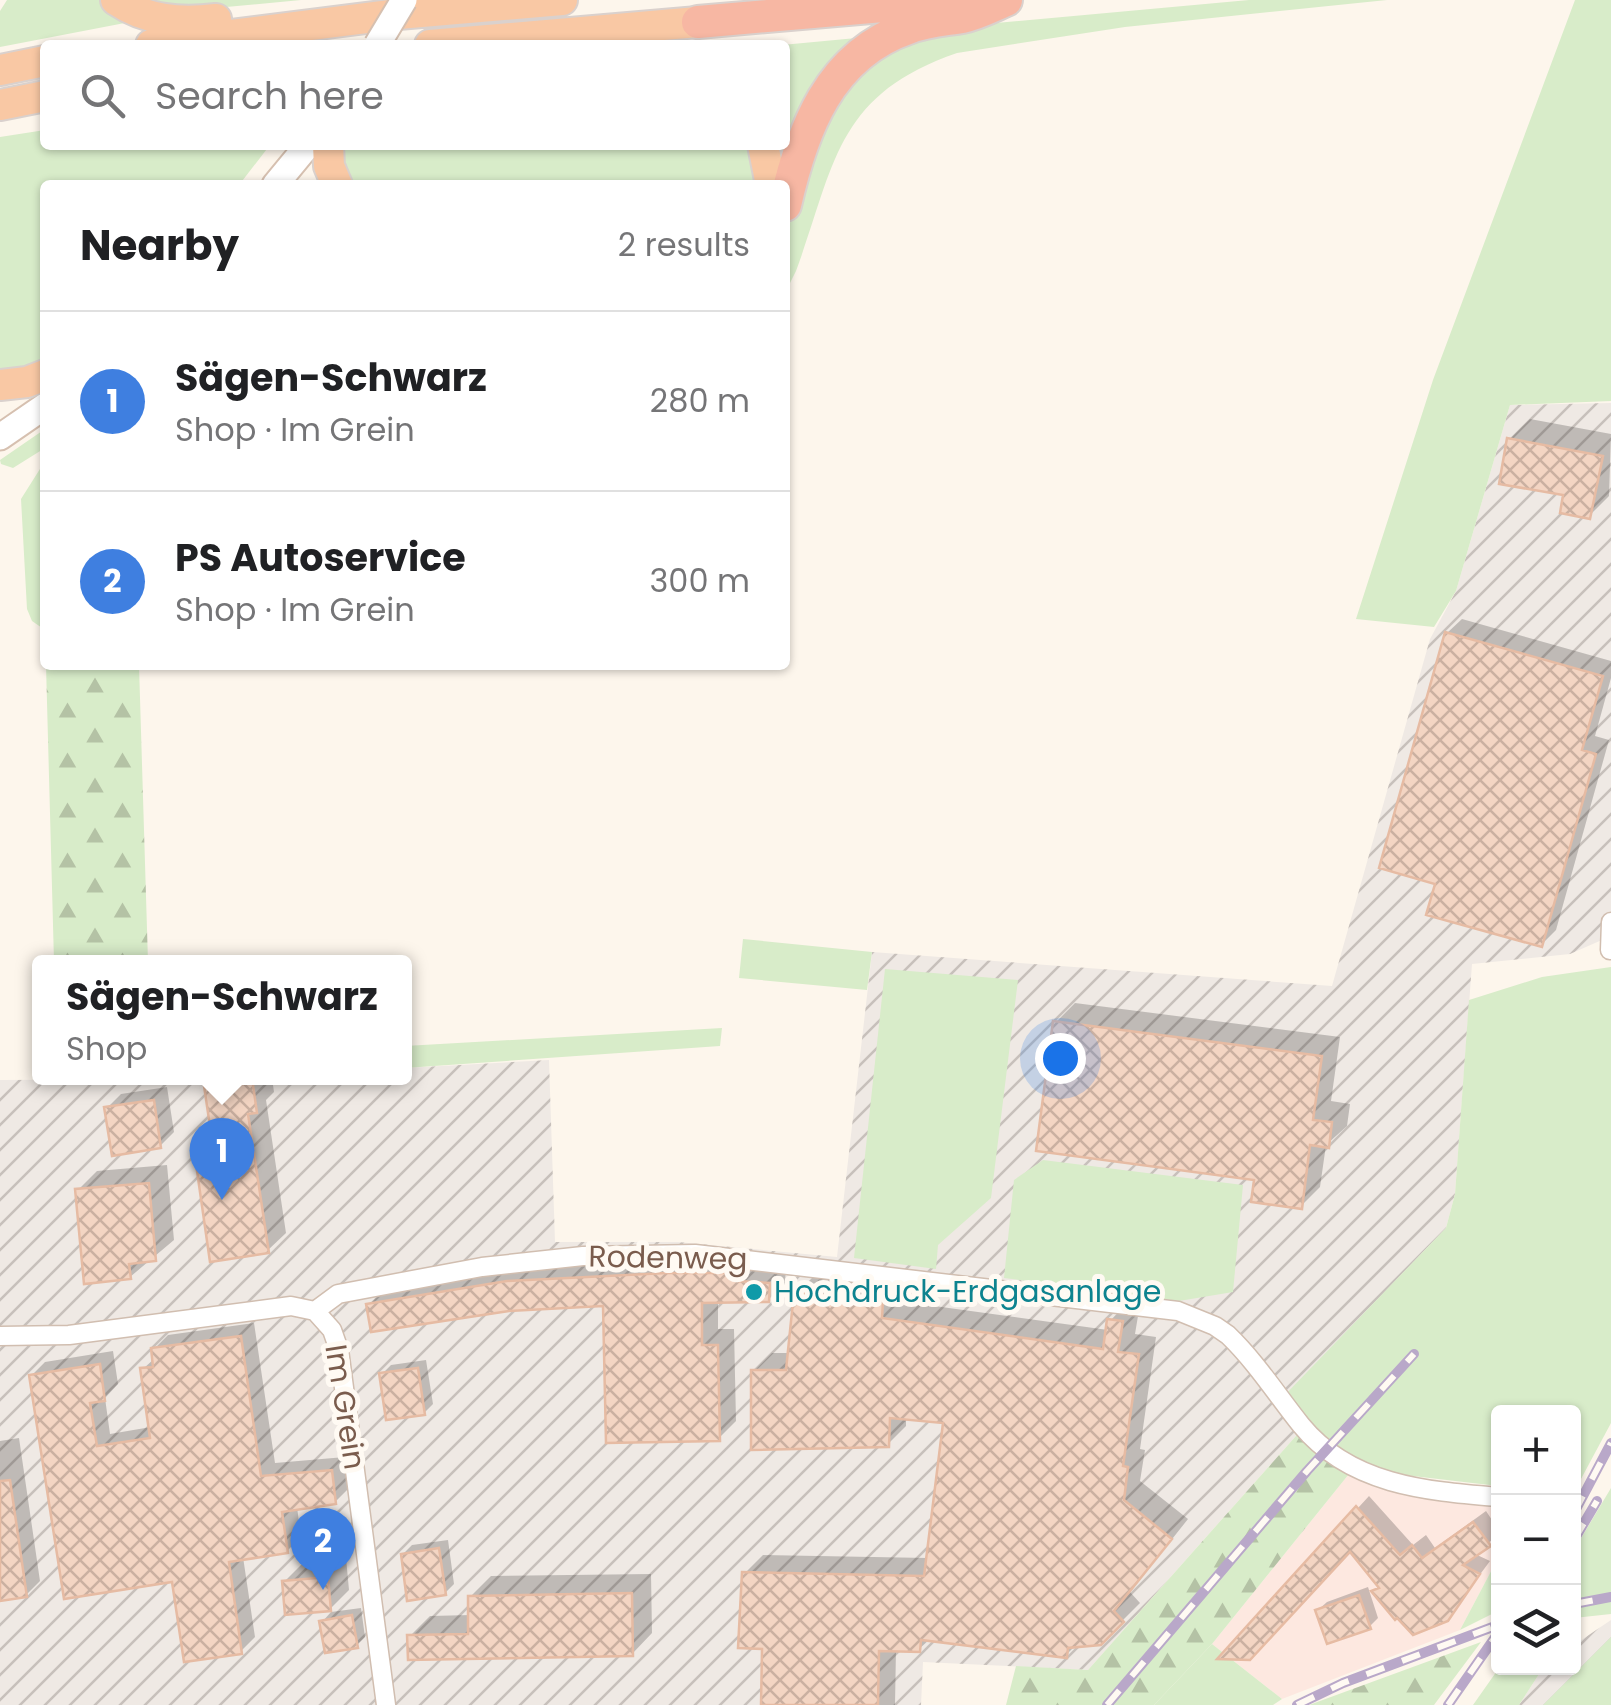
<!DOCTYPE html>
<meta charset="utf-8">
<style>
body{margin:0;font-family:Poppins,sans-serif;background:#f6f6f6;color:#202124}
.controls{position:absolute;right:30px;bottom:30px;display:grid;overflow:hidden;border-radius:10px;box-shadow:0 2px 8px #0004}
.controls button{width:90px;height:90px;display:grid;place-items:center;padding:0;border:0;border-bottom:2px solid #e0e0e0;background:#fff;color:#202124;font:50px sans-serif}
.you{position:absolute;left:1060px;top:1058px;width:35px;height:35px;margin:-25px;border:8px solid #fff;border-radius:50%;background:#1a73e8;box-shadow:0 0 0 15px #1a73e833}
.badge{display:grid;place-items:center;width:65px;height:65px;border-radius:50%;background:#b45309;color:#fff;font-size:32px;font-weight:700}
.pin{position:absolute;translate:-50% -82px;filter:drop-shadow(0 2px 5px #0008)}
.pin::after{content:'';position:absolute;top:52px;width:35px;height:30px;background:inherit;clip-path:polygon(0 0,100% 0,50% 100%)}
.popup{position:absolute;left:32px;top:955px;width:380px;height:130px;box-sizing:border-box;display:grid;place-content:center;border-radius:10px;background:#fff;filter:drop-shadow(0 2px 8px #0005);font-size:32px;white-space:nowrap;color:#757577}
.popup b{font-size:38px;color:#202124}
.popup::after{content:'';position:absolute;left:50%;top:100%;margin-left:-20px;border:20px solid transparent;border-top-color:#fff}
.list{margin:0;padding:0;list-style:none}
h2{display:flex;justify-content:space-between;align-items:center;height:130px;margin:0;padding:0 40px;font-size:42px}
h2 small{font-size:32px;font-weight:400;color:#757577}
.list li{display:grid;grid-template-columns:65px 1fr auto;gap:30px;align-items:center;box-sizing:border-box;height:180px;padding:0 40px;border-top:2px solid #e0e0e0}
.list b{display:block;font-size:38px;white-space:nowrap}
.list p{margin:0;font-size:32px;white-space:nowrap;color:#757577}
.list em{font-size:32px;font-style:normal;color:#757577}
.icon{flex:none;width:55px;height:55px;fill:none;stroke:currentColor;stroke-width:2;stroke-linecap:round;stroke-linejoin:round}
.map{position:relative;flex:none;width:1611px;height:1705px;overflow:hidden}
.search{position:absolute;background:#fff;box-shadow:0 2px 8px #0004;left:40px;top:40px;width:750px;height:110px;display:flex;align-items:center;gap:25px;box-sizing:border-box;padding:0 35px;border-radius:10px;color:#757577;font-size:38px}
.panel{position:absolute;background:#fff;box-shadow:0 2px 8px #0004;left:40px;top:180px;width:750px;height:490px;border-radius:10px}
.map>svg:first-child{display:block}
.commercial{fill:#fde8e0}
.industrial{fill:url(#industrial-furrows)}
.green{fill:#d8ecc9}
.forest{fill:url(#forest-firs)}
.shadow{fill:#0003}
.building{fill:url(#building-cross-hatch);stroke:#e6bba3;stroke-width:2.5}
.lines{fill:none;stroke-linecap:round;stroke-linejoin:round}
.minor-casing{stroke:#d1beb0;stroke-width:21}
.secondary-casing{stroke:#d6c0b0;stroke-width:29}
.trunk-casing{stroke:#dad1cd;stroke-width:34}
.motorway-casing{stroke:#dad1cd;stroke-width:36}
.minor{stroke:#fff;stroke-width:18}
.secondary{stroke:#fff;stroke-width:25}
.trunk{stroke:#f9c8a4;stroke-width:30}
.motorway{stroke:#f7b7a3;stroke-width:32}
.rail-casing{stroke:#b9a8c9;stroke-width:10}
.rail{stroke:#fffaf3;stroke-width:6;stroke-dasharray:19;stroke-linecap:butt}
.secondary-bridge-casing{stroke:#d6c0b0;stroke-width:29;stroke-linecap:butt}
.secondary-bridge{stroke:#fff;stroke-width:25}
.culture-dot{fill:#0f9aa8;stroke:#fffaf3;stroke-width:4}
.labels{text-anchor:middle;stroke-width:10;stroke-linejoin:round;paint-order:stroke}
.street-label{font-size:30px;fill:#7a5c4d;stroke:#fffaf3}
.culture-label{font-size:30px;fill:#0d838f;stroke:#fffaf3;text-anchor:start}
</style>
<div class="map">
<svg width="1611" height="1705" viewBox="0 0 1611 1705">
<defs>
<pattern id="industrial-furrows" width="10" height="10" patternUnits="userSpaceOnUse" patternTransform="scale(2.5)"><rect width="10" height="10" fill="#efe9e4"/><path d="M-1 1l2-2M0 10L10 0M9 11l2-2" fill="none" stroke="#c7c0bb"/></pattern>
<pattern id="forest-firs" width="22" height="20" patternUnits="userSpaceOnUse" patternTransform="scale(2.5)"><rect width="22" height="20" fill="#d8ecc9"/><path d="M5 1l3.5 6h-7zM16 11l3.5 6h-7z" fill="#b4c2a5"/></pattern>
<pattern id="building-cross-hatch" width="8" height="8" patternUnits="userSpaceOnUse" patternTransform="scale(2.5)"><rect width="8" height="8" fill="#f3d5c3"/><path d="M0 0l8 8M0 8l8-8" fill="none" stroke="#cab0a1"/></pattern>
</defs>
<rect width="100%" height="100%" fill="#fdf6ec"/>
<!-- commercial -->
<path class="commercial" d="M1353,1469l145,28v61l-38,72 -178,69 -70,-55z"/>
<!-- industrial -->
<path class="industrial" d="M1611,403v533l-41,18 -98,10 -17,230 -9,34 -164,171 21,29 -215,242 -165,-8 -2,43h-921v-625l404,-2 1,-10 144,-8 6,182h123l159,15 35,-305 460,34 98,-347 26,-48 54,-186z
M1611,1620v85h-92l24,-37h31v-23z"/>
<!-- green -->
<path class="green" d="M7,0h94l29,22 -130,25v-36z
M141,0h160l-118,11z
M1249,0h138l-262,27 -168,26c-122,42 -122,112 -161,218l-11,22v-52l16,-58 36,-88 51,-46 86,-24z
M1575,0h36v401l-101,4 -54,186 -22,36 -78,-8 77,-239z
M867,37l-86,124 -8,-16h12v-100h-3z
M45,130v15h225l-31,40h-194v180l-45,12v-240z
M341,145h411l9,40h-409l-10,-14z
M45,429v19l-32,20 -12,-4 -1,-4z
M45,461v169l-13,-9 -5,-12 -6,-110z
M743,939l129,13 -5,38 -128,-12z
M1611,967v456l-37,69v-80h-76v74l-145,-17 -72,-70 165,-171 9,-34 14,-194 73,-23z
M885,969l133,11 -27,218 -53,47 -2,24 -82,-11z
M722,1028l-2,18 -315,22v-22z
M1043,1160l200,25 -10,107 -54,9 -175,-23 10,-98z
M1611,1488v126l-37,4v-68z
M1498,1558v53l-38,19z
M1611,1637v68h-68z
M1212,1644l70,55 -9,6h-119z
M1499,1668h44l-24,37h-46z"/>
<!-- forest -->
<path class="forest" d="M46,665h93l9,297h-94z
M1303,1428l50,41 -141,175 -58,61h-148l10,-39 72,4z
M1481,1642l-47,63h-125z"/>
<!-- shadow -->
<path class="shadow" d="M1530,419l81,15 -2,62 -20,20 -80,-76z
M1462,619l149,42v17l-16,58 14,4 -53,190 -14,14 -104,-62 9,-249z
M1075,1003l265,34 -9,64 19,3 -3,22 -21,19 -6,42 -19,19 -44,-29 -201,-155z
M208,1078h64l2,14 -8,8 20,133 -19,18 -71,-107 16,-17z
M167,1087l7,45 -14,14 -53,-38 14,-14z
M167,1165l7,75 -44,37 -52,-87 19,-19z
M755,1257l31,10 -1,16 -17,17h-50v29h16l2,92 -17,17 -113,-135 -237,2 17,-17 140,-23z
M815,1275l85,9 -2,17 210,29 2,-9 18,-19 12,2 -5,30 21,3 -16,112 5,1 -5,31 48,38 -58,73 10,11 -40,40 -24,2 -10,10 -136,-16 -11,10h-23l-1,56h-131l1,-59 -20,-73 18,-18 165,3 18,-137 -40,-4v9l-18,18 -134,-73 18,-18h18l7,-60z
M254,1323l21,140 70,-6 4,31 -14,14 -38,5 4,30 -14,14 -44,6 12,80 -14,14 -67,-72 -143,-203 14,-14 68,-11 5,33 -13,14 5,36 41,-7 -8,-58 12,-11 -1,-9 14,-14z
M426,1360l7,44 -9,9 -42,-39 9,-9z
M19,1438l21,143 -14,14 -26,4v-158z
M1369,1496l44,49 13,-10 9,13 51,-37 12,18v6l-23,19 15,7 -43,58 -73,-28 6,-6 -22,-77z
M448,1540l6,44 -9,9 -42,-39 9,-9z
M346,1558l3,32 -19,19 -46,-27 20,-20z
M651,1574l1,59 -20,21 -222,-18 20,-20 41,-1 -1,-18 21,-21z
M1368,1587l10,31 -9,9 -51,-17 9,-8z
M361,1608l4,29 -9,9 -34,-24 9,-10z"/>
<!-- building -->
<path class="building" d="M1507,438l96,18 -13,63 -30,-6 3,-18 -64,-11z
M1445,632l158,44 -21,74 14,4 -54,193 -116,-32 9,-31 -56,-16z
M1053,1021l269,35 -9,64 19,2 -3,26 -19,-3 -8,64 -51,-7 3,-22 -218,-29z
M252,1078l5,35 -9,1 21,139 -59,9 -17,-119 19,-3 -9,-61z
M154,1100l7,48 -49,8 -8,-49z
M149,1183l7,78 -27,3 2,15 -47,5 -9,-95z
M666,1273h73l-1,8 32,2 -1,19 -67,1v42h16l2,96 -114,2 -3,-137 -94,5 -138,21 -5,-28 141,-23z
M794,1292l89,9 -1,17 221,31 4,-30 16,2 -5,31 21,2 -16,112 5,1 -4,33 48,39 -58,72 10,11 -23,23 -33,3 -1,10 -146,-18 -1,12 -41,-1 -1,54h-117l1,-56 -24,-1 4,-76 182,4 19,-153 -53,-5 -1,29 -138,3v-80h35z
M241,1336l20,140 71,-6 4,34 -54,8 6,41 -59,9 13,92 -58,8 -12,-80 -108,17 -35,-224 71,-11 5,37 -15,2 7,43 53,-8 -10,-70 13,-1 -2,-19z
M418,1368l7,47 -39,5 -7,-47z
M10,1480l17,117 -27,4v-120z
M1356,1506l44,49 12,-10 10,13 51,-36 18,24 -28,19 17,9 -32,47 -35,14 -16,-17 -2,2 -24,-29 8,-3 -29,-36 -100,108 -33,-1z
M439,1548l7,47 -39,6 -6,-47z
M328,1577l3,34 -46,4 -3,-34z
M632,1593l1,63 -225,4 -1,-25 61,-1v-38z
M1359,1595l12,34 -44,15 -12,-34z
M352,1615l6,33 -33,5 -6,-32z"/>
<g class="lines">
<defs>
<path id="minor" d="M1610,950l1,-28
M315,1311l23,-17 144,-27 101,-11 112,-2 483,57 37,15 13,9c28,27 49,60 73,90 49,60 125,66 197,72
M0,1336l69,-1 222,-29 24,5 17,19 7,20 47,355"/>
<path id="secondary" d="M275,185l33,-40
M0,437l45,-31"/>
<path id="trunk" d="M116,0c31,21 64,23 100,19
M151,45l247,-31 164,-14
M430,45l268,-23
M0,70l45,-9
M0,105l45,-9
M328,145l1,21 8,19
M763,145l8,40
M0,385l27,-3 18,-7"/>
<path id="motorway" d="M698,22l254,-22
M785,205c17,-75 44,-150 123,-177 18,-7 36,-8 54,-11 15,-3 30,-11 44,-17"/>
</defs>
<!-- minor casing -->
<use href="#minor" class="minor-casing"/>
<!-- secondary casing -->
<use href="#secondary" class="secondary-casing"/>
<!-- trunk casing -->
<use href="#trunk" class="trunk-casing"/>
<!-- motorway casing -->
<use href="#motorway" class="motorway-casing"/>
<!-- minor -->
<use href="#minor" class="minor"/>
<!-- secondary -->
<use href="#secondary" class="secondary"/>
<!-- trunk -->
<use href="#trunk" class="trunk"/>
<!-- motorway -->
<use href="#motorway" class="motorway"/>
<defs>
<path id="rail" d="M1574,1513l37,-70
M1574,1540l23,-39
M1574,1604l37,-7
M1107,1705l200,-234 107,-117
M1297,1705l46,-22 155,-58
M1448,1705l50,-72"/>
</defs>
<!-- rail casing -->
<use href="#rail" class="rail-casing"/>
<!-- rail -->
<use href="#rail" class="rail"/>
<defs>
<path id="secondary-bridge" d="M377,45l27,-45"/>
</defs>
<!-- secondary-bridge casing -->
<use href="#secondary-bridge" class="secondary-bridge-casing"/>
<!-- secondary-bridge -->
<use href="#secondary-bridge" class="secondary-bridge"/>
</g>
<!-- markers -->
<circle class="culture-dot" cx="754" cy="1292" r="10"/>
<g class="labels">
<!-- street labels -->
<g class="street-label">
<text transform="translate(668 1258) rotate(1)" y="10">Rodenweg</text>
<text transform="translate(345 1407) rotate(81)" y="10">Im Grein</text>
</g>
<!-- culture labels -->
<g class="culture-label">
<text x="774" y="1302">Hochdruck-Erdgasanlage</text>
</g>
</g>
</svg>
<div class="controls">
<button>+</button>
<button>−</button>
<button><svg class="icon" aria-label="layers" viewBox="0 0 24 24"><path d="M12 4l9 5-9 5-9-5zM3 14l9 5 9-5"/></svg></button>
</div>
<div class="you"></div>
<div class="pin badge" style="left:222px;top:1200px;background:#3f7fe0">1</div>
<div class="popup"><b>Sägen-Schwarz</b>Shop</div>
<div class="pin badge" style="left:323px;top:1590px;background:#3f7fe0">2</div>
<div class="search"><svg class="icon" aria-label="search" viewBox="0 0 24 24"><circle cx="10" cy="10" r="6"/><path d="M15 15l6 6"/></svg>Search here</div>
<section class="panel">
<h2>Nearby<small>2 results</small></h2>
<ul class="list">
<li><span class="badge" style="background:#3f7fe0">1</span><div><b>Sägen-Schwarz</b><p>Shop · Im Grein</p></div><em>280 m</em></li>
<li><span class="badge" style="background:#3f7fe0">2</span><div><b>PS Autoservice</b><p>Shop · Im Grein</p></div><em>300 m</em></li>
</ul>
</section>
</div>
